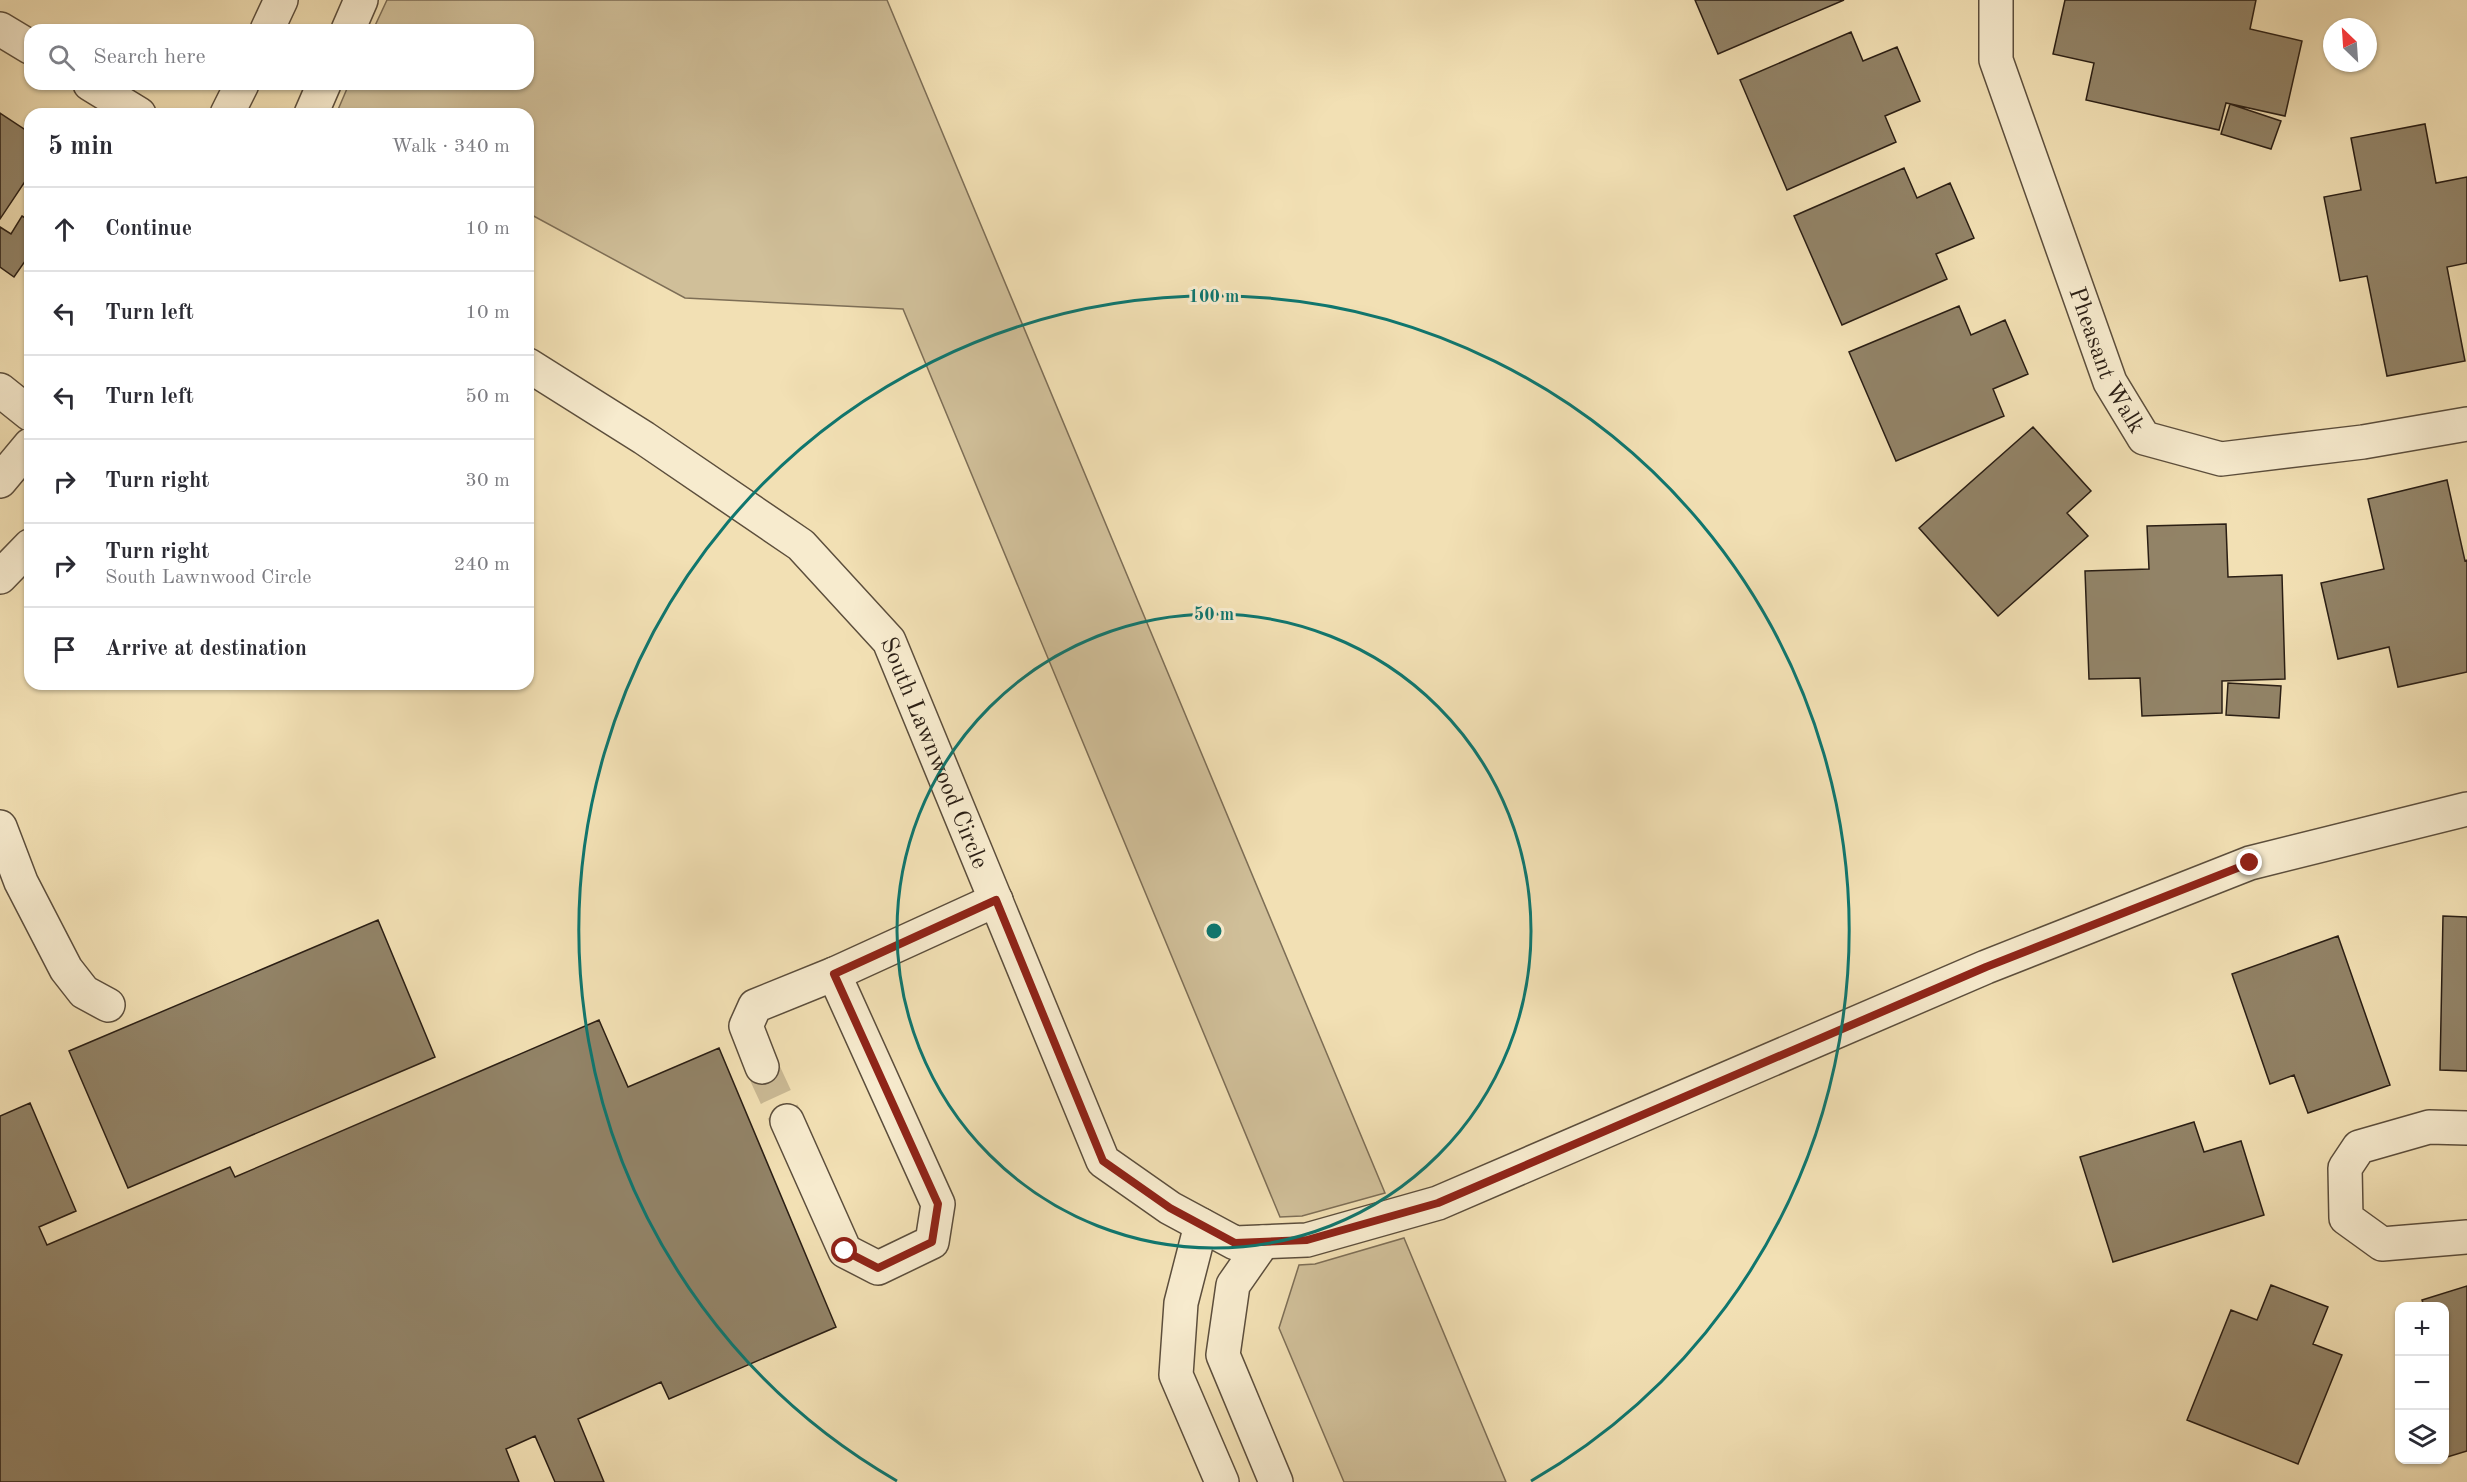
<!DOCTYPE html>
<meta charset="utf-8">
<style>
body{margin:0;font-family:"Old Standard TT",serif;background:#f7f7f7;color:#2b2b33}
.controls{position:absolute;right:18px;bottom:18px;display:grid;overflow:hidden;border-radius:12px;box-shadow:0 2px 4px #0004}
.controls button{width:54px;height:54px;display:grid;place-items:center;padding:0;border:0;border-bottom:2px solid #e1e1e2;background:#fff;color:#2b2b33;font:30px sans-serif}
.compass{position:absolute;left:2323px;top:18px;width:54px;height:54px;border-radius:50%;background:#fff;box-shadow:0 2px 4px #0004;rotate:335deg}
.stop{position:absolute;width:18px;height:18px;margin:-14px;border:4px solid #8f2418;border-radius:50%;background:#fff}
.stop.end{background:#8f2418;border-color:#fff;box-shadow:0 2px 6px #0008}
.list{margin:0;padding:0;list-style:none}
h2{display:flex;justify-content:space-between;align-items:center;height:78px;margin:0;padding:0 24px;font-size:26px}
h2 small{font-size:20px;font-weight:400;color:#7c7c81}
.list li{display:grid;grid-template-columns:39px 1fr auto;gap:18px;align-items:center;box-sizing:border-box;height:84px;padding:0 24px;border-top:2px solid #e1e1e2}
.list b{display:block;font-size:22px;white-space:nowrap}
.list p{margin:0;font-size:20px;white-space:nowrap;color:#7c7c81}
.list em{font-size:20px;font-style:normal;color:#7c7c81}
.icon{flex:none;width:33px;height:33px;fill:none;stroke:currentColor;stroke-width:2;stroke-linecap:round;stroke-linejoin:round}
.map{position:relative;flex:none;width:2467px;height:1482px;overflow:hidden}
.search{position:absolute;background:#fff;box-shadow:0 2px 4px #0004;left:24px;top:24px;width:510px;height:66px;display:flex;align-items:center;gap:15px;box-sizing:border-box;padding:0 21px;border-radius:18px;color:#7c7c81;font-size:22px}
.panel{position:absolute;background:#fff;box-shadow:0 2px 4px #0004;left:24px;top:108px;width:510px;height:582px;border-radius:18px}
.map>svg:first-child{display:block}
.green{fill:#d0bf99;stroke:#7d6e56;stroke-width:1.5}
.building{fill:#928367;stroke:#2a1e14;stroke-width:1.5}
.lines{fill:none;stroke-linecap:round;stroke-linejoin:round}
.minor-tunnel{stroke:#cab994;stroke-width:33;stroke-dasharray:33 16;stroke-linecap:butt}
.minor-casing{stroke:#5c4e3c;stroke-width:36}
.minor{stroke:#f7ebce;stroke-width:33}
.route{stroke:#8f2418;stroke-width:8}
.ring{fill:none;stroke:#0f766e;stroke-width:3}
.labels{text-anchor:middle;stroke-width:6;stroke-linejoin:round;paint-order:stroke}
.street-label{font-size:24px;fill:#2a1e14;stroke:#f7ebce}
.centre{fill:#0f766e;stroke:#f7ebce;stroke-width:3}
.ring-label{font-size:18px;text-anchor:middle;font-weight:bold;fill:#0f766e;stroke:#f7ebce;stroke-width:6;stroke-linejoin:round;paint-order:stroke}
</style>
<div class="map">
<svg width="2467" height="1482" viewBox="0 0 2467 1482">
<rect width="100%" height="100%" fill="#f2e0b4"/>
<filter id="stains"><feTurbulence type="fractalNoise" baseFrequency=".00333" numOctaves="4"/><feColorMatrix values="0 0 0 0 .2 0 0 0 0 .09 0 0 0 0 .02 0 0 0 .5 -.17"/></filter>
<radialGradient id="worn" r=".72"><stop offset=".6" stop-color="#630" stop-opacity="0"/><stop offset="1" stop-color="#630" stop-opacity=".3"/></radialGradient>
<!-- green -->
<path class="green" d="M387,0h500l498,1193 -83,23 -22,1 -377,-908 -218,-11 -157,-85v-99h-185l-6,-2 12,-28h179v-54h-155z
M1404,1238l102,244h-162l-65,-154 20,-63 16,-1z"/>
<!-- building -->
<path class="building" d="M1695,0h149l-126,54z
M2065,0h191l-6,29 52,12 -17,75 -59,-13 -7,27 -133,-30 8,-37 -41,-9z
M1851,32l12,29 34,-14 23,54 -35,15 11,26 -109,48 -47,-110z
M2230,104l51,17 -10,28 -50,-15z
M0,113l30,20v41l-30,45z
M2425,124l11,59 31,-6v86l-20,4 18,94 -78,15 -20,-100 -27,5 -16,-84 37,-7 -10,-52z
M1904,168l13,30 33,-15 24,55 -38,16 11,25 -105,46 -48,-109z
M22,216l8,5v33l-16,23 -14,-10v-40l11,7z
M1959,306l12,29 34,-15 23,54 -35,15 11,27 -108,45 -47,-109z
M2033,427l58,64 -24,22 21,23 -90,80 -79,-88z
M2447,480l18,81 2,-1v112l-69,15 -9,-40 -51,12 -17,-76 63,-14 -16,-70z
M2226,524l2,53 54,-2 3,104 -63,2v32l-80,3 -2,-38 -51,1 -4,-108 64,-2 -2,-43z
M2228,683l53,3 -2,32 -53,-3z
M2443,916l24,1v154l-27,-1z
M378,920l57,137 -307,131 -59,-137z
M2338,936l52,149 -82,28 -14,-38 -24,9 -38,-110z
M599,1020l29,67 91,-39 117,279 -167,72 -8,-17 -83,37 26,63h-49l-20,-46 -29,13 13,33h-519v-366l30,-13 46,108 -37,16 8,18 183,-78 5,10z
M2194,1122l10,30 37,-11 23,74 -151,47 -33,-105z
M2271,1285l57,22 -15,37 29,11 -44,109 -111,-44 44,-110 26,10z
M2467,1286v165l-23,7v-152h-20l-2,-6z"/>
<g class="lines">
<!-- minor-tunnel -->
<path class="minor-tunnel" d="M762,1067l25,54"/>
<defs>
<g id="minor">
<path id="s1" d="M1996,0v60l114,322 34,56 77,21 142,-17 104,-18"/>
<path d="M0,29l30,18"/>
<path d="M267,30l14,-30"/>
<path d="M348,30l13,-30"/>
<path d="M90,84l49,30"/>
<path d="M227,114l15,-30"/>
<path d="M311,114l13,-30"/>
<path id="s2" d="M528,365l116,73 157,107 88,96 214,520 67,47 65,35 72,-3 131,-37 548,-236 264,-104 217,-54"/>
<path d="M0,390l30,24"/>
<path d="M0,481l30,-36"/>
<path d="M0,577l30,-31"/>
<path d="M0,827l21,55 45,87 18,23 24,13"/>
<path d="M762,1067l-16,-41 9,-20 79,-32"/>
<path d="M787,1121l58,130 33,17 54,-26 6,-38 -104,-230 162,-74"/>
<path d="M2467,1128l-38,-1 -70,20 -14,21 1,50 36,26 85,-7"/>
<path d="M1201,1225l-20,78 -5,72 46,107"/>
<path d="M1263,1242l-30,43 -10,70 53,127"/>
</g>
</defs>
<!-- minor casing -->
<use href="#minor" class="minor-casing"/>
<!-- minor -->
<use href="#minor" class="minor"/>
</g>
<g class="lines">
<!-- route -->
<path class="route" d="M845,1251l33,17 54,-26 6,-38 -104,-230 162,-74 107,261 67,47 65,35 72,-3 131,-37 548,-236 264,-104"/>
</g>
<!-- distance rings -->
<g class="ring">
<circle cx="1214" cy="931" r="317"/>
<path d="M897 1481A635 635 0 1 1 1531 1481"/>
</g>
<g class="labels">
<!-- street labels -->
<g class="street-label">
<text dy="8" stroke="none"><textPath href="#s1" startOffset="380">Pheasant Walk</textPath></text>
<text dy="8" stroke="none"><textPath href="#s2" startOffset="578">South Lawnwood Circle</textPath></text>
</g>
</g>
<circle cx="1214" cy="931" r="9" class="centre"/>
<g class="ring-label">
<text x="1214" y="302">100 m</text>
<text x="1214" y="620">50 m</text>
</g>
<rect width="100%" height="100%" filter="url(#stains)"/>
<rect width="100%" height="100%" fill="url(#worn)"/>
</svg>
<div class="controls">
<button>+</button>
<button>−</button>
<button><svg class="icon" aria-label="layers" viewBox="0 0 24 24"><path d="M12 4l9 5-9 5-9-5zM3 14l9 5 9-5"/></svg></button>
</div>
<svg class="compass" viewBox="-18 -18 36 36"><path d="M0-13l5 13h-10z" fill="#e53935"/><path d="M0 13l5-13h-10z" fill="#7c7c81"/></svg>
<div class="stop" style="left:845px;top:1251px"></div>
<div class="stop end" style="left:2250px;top:863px"></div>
<div class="search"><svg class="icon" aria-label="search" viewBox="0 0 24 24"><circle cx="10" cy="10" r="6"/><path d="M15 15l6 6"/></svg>Search here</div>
<section class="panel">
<h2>5 min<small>Walk · 340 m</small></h2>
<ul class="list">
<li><svg class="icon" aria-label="ahead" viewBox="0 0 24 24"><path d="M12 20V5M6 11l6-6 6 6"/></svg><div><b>Continue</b></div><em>10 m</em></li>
<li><svg class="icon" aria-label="left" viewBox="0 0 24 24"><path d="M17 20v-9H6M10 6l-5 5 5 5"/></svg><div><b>Turn left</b></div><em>10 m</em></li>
<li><svg class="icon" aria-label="left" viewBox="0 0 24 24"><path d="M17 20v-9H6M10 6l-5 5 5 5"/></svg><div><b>Turn left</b></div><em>50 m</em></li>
<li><svg class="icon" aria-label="right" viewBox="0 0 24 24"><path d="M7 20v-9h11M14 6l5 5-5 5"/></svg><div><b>Turn right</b></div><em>30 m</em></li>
<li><svg class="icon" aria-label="right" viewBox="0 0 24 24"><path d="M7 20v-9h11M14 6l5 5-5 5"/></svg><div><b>Turn right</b><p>South Lawnwood Circle</p></div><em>240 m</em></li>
<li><svg class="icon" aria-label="arrive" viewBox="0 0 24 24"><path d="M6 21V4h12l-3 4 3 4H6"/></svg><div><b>Arrive at destination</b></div></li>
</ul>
</section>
</div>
